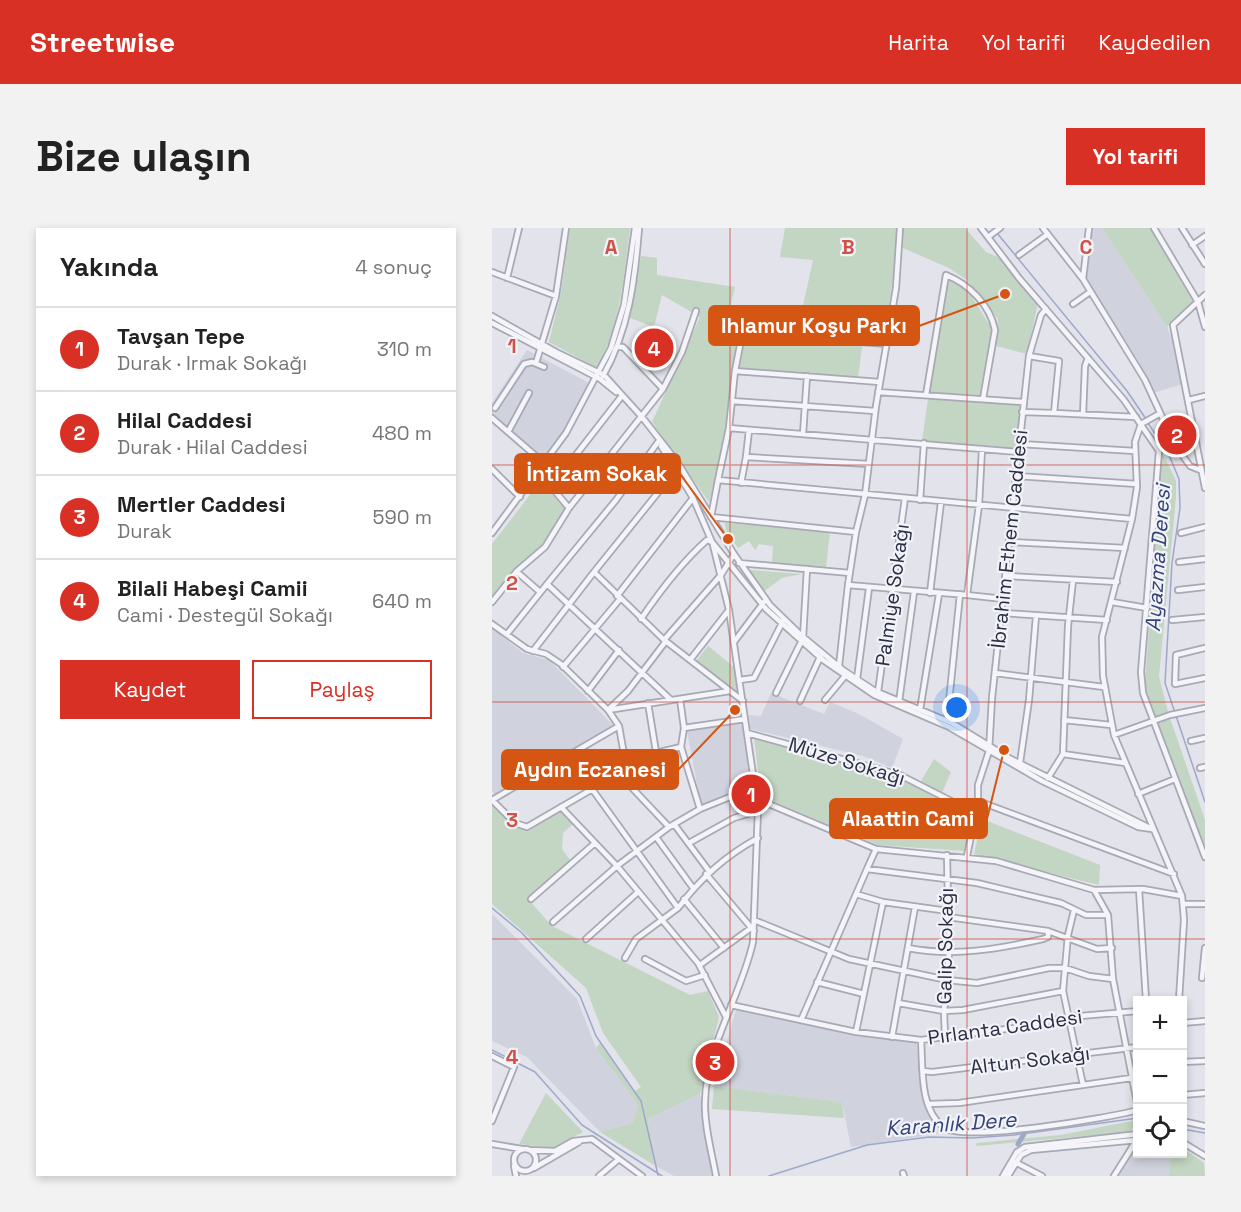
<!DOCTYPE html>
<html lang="tr">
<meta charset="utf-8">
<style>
body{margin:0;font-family:"Space Grotesk",sans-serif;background:#f2f2f2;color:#222}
.controls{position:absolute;right:18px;bottom:18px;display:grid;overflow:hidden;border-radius:0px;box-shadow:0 3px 9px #0003}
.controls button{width:54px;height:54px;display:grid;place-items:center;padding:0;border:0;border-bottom:2px solid #e0e0e0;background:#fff;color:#222;font:30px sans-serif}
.you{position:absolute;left:465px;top:480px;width:21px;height:21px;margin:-15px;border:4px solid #fff;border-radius:50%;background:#1a73e8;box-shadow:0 0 0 9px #1a73e833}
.badge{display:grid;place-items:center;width:39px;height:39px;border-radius:50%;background:#d93025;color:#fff;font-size:20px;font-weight:700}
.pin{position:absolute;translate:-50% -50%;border:3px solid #fff;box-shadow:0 2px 6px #0006}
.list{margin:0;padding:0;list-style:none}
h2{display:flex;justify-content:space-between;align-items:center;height:78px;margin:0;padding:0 24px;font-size:26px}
h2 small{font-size:20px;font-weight:400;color:#767676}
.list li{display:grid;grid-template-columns:39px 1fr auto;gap:18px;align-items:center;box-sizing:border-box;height:84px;padding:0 24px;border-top:2px solid #e0e0e0}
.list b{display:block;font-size:22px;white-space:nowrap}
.list p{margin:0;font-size:20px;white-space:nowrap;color:#767676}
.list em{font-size:20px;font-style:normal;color:#767676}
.actions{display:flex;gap:12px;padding:18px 24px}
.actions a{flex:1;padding:14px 0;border:2px solid #d93025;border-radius:0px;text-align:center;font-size:21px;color:#d93025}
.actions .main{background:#d93025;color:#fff}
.icon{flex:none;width:33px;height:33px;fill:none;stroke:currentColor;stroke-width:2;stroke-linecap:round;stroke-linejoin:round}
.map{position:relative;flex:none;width:713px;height:948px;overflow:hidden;border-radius:0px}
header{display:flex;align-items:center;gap:36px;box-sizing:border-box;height:84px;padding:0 30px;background:#d93025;color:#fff}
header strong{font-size:28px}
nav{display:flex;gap:33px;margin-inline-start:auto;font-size:21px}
.intro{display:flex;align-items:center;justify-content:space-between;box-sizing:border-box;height:144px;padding:0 36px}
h1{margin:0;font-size:42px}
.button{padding:15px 27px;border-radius:0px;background:#d93025;color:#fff;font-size:21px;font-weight:700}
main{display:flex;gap:36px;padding:0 36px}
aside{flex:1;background:#fff;border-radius:0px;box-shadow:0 3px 9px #0003}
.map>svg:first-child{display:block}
.built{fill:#d0d2dd}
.green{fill:#c3d5c3}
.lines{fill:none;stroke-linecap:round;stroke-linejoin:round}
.stream{stroke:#9da8cb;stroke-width:1.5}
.canal{stroke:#9da8cb;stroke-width:5}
.minor-casing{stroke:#a7a9b5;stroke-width:8}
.minor{stroke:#f5f5f9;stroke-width:4.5}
.grid{fill:none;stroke:#d05247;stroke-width:1.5;stroke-opacity:0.55}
.labels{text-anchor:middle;stroke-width:4.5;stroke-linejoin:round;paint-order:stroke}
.street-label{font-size:20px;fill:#2a2d43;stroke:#f2f3f8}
.water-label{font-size:21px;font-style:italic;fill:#334278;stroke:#f2f3f8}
.grid-label{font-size:20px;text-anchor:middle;font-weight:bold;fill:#d05247;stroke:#f2f3f8;stroke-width:4.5;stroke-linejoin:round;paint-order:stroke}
.leader{fill:none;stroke:#d55512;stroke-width:2}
.callout-dot{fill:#d55512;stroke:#f2f3f8;stroke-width:2}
.callout{fill:#d55512;stroke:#d55512;stroke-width:2}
.callout-label{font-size:21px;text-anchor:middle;font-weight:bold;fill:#fff}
</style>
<header>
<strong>Streetwise</strong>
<nav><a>Harita</a><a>Yol tarifi</a><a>Kaydedilen</a></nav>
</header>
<div class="intro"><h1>Bize ulaşın</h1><a class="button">Yol tarifi</a></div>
<main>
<aside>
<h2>Yakında<small>4 sonuç</small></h2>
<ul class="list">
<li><span class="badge">1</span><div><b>Tavşan Tepe</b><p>Durak · Irmak Sokağı</p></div><em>310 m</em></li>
<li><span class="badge">2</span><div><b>Hilal Caddesi</b><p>Durak · Hilal Caddesi</p></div><em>480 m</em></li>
<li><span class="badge">3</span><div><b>Mertler Caddesi</b><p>Durak</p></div><em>590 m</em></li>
<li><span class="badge">4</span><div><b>Bilali Habeşi Camii</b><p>Cami · Destegül Sokağı</p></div><em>640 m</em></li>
</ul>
<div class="actions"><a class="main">Kaydet</a><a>Paylaş</a></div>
</aside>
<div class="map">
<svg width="713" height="948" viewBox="0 0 713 948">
<rect width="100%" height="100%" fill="#e2e3eb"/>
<!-- built -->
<path class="built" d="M601,0h9l65,99 8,20 8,37 -30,9 -14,-31 -53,-82z
M35,122l62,33 -20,40 -25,35 -52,-44v-11z
M0,400l31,25 26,7 64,65 -118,70 -3,-4z
M279,465l53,21 6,-12 29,12 44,25 -11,29 -29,-12 -113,-27 -1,-14 12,1z
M250,494l9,64 -50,20 -14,-75z
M0,686l85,85 19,49 42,57 -5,18 -33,9 -73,-75 -35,-16z
M244,782l124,26 56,5 10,58 16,34 -91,14 -9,-45 -128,-16z
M208,866l13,82h-39l-20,-11 -6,-46z
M645,918l1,8h33l-2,22h-50z"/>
<!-- green -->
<path class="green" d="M78,0h60c-6,48 -10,97 -33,140l-48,-26 12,-49z
M293,0h111v32l-13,81 -20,-1 -5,37 -119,-9 -3,-3 -10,76 -17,61 -57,-80 48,-105 -38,-22 -8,32 -24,-9 11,-62 16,2v17l78,12 -8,32 8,8 64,-3 14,-64 -33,-3z
M411,0h62l21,24 14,6 38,45 -11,51 -31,-8 2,-27 -31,-39 -18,-12 -46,-20z
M610,0h48l44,75 -27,24z
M458,53l17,8 25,40 -11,66 -52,-2 17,-108z
M436,171l92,6 -3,46 -95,-10z
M670,224l14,29v16l-17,179 9,36 -15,6 -8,-36z
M47,255h3l23,26 -21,37 -52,54v-56z
M233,295l105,8 -4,37 -54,-5 1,-17 -14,-2 -4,6 -6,-9 -11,7 -12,-17z
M258,342l52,4 -20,4 -19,14z
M216,418l26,21 4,32 -44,-35z
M678,490l35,102v34l-51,-130z
M262,509l144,41 73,37 -6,36 -87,-6 -117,-49z
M442,531l17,13 -9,21 -21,-12z
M0,576l20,22 17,5 31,-20 13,13 -10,9 -1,16 8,11 -42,39 24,27 138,69 18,-4 11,26 -19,77 -52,25 6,46 -54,-33 33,-9 5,-18 -42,-57 4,-5 35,48 6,-4 -38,-54 -17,-45 -94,-84z
M490,591l118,46 -1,20 -125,-31z
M222,858l128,16 2,16 -132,-9z
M54,865l37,39 -31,16 -33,-4z
M645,892v4l-8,8 -153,14 1,-3 84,-8z
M691,920l21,15 1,13h-36l2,-22h11z"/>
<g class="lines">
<!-- stream -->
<path class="stream" d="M505,5l130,158 19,28
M656,195l21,32 10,24 1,29 -8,55 -7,120 40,119
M0,680l30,25 58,63 16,40 45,65 17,74
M0,822l43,22 47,53 80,51
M690,901l23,4
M277,948l98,-31 62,-8 43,1 42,-3 124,-17"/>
<!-- canal -->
<path class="canal" d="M526,916l6,-10"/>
<defs>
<path id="minor" d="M489,0l38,50 105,122 35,51 -18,221 2,21 62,164
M551,0l40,51 62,101 30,65 15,21 10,4
M662,0l44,74 7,25
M690,0l23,36
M496,9l12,-9
M700,17l13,-9
M527,27l29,-21
M0,44l64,24
M15,50l12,-50
M591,51l6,-51
M713,67l-32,30 32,163
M581,76l17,-12
M554,81l-5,6 -12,41 -37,342 -3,53 -11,34v16l196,73
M0,88l64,36 48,23 38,42 36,46 56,91 36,51 32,31 41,34 32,21 77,32 57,35 145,72
M0,95l108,56 16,13
M125,119h6l40,42
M537,128l30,5 -5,52 82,4
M44,135l20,-67 10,-68
M243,143l7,-36 7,-2 137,11
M111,148c26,-46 32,-97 36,-148
M386,164l145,10
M434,167l20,-120c23,9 44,30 49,55l-12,69
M697,172l16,-4
M240,173l143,10
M3,180l29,-44 8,-2 12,5
M530,184l32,1
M667,186l-18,10 -6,18 2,45 -5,32 -30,118 1,39 11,59 68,161 2,24 -5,80
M591,187l2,-49 3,-8
M0,190l53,46
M237,200l290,24
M257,202l-3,27 123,7
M16,204l21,-39
M311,206l4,-58
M166,214l-42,58 -69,84 124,116
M528,216l115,7
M169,218l32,52 19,44 54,67 57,51 51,35 75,32 93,54 96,46 14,2
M490,221l-3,56 -12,90 37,4
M0,241l28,28
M185,241l-83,103 69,67 80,62
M47,244l30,36 94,-119 19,-37 14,-41
M525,248l120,8
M226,252l11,-52 6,-57 145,11
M249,255l5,-26
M59,259l70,-90
M428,272l4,-57
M364,304l-145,-15 7,-37 414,39
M0,305l74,-100 45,-85 13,-43 11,-77
M689,305l24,-6
M519,314l114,6
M221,317l16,65 29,199 -5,133c-12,55 -47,103 -48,160 -1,24 7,51 11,74
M687,334l26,-3
M247,335l111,10
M25,344l23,20
M515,348l110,6
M356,357l8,-53 9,-37 11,-89 20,-118 4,-60
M686,362l27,-3
M438,365l11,-91
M125,368l76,-98
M0,374l25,-31 28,-24 24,-39
M620,374l35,6
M511,385l104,7
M149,391c19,-28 40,-56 66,-79l5,2
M680,392l33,-3
M0,396l35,25 19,5 15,10 47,46 11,16 7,40 -13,11 -86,50 -12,-4 -23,-23
M15,406l40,-50
M172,412l57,-65 13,-21
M174,413l-38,50 -20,19 122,-19
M242,414l30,-40
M713,420l-29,7 -1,29 30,-6
M41,423l61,-79
M198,432l39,-50
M347,438l9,-81 119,10
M71,439l57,-68
M503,445l109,14
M365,451l12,-91
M248,452l14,-2 29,-57
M96,463l31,-41
M386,464l27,-194
M284,465l27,-55 4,-69
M188,471l4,29 61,-9
M333,472l20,-24
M308,473l21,-46
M407,474l15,-110
M156,475l8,49
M428,482l19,-116
M572,492l47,5
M455,493l13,-127
M192,500l-3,19 19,62 55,-22
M255,505l153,42 75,38
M622,507l56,-20 35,-7
M699,513l14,-3
M571,526l62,9
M528,535l9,-63 7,-84
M134,538l17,-10 38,-9
M708,540l5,-1
M126,545l51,54 31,-18
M556,550l15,-24 5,-128 5,-46
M100,561l86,119 -42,31 -11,19
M646,566l37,-15
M265,571l119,50 -9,20
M0,572l127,-74
M69,579l56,59 52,-39
M182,596l35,47
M164,609l37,51
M197,615l45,-25 24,-7
M384,621l120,12 98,29 14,25 5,64 25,129
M475,628l11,-55
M214,646l48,57
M647,661l7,111
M602,662l49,-1 39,7
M364,666l27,8
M39,671l64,-56
M192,671l40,49
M691,676h22
M186,680c23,-30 47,-52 80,-70
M582,682l-6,25 -5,56 20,94
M456,689l100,14 49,18 15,-1
M262,692l95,39 98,21 30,3 72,-15h16l24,8 24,3
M61,694l64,-56 81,97 28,54
M94,711l51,-46
M416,720c46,9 90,1 135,-9l5,-2v-6
M153,731l41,22 19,-6
M208,737l51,-37
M710,750l3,-30
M325,754l47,12
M406,775l46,8 19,-1 100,-19
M239,777l125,27 65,8 101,-13 47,-10 69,-6
M310,790l65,-149 110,14 84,20 25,12h22
M690,795l23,-2
M364,804l27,-130 65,9
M400,809l23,-130
M453,809l-1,-26 5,-59 -2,-97
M429,812c2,27 -2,68 22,87 20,16 166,-9 195,-17
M0,828l22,11 -22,54
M690,834l23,-1
M431,843l9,1 206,-25
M690,867l23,-2
M436,876l31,-1 179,-26
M690,893l23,5
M690,914l23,14
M0,916l30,5
M22 932a11 11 0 1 1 22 0a11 11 0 1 1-22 0Z
M37,922l26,1 18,-10 19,-2 50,37
M523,934l27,14
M22,938l2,10
M42,940l45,-26
M411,945l1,3
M107,948l20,-17
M511,948l14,-24 8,-5 113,-13
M516,948l13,-21 10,-5 106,-10
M622,948l24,-38"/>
</defs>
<!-- minor casing -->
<use href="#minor" class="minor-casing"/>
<!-- minor -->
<use href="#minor" class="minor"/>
</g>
<!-- grid -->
<path class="grid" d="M238,0v948M475,0v948M0,237h713M0,474h713M0,711h713"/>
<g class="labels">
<!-- street labels -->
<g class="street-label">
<text transform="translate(517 311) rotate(-84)" y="7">İbrahim Ethem Caddesi</text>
<text transform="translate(400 367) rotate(-82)" y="7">Palmiye Sokağı</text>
<text transform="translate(355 533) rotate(17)" y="7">Müze Sokağı</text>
<text transform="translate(453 718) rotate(-89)" y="7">Galip Sokağı</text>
<text transform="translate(513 799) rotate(-8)" y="7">Pırlanta Caddesi</text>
<text transform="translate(538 832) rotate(-7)" y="7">Altun Sokağı</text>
</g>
<!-- water labels -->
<g class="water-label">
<text transform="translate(666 330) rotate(-86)" y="7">Ayazma Deresi</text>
<text transform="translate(459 896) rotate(-4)" y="7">Karanlık Dere</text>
</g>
</g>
<g class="grid-label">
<text x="119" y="26">A</text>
<text x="356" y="26">B</text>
<text x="594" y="26">C</text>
<text x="20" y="125">1</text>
<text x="20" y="362">2</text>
<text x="20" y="599">3</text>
<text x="20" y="836">4</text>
</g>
<!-- callouts -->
<path class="leader" d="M513 66L427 98M236 311L188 246M243 482L186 542M512 522L495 591"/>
<g class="callout-dot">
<circle cx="513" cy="66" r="6"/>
<circle cx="236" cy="311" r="6"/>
<circle cx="243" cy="482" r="6"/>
<circle cx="512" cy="522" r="6"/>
</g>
<g class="callout">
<rect x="217" y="78" width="210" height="39" rx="6"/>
<rect x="23" y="226" width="165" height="39" rx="6"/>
<rect x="10" y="522" width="176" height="39" rx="6"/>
<rect x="338" y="571" width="157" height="39" rx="6"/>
</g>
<g class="callout-label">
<text x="322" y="105">Ihlamur Koşu Parkı</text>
<text x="105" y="253">İntizam Sokak</text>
<text x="98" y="549">Aydın Eczanesi</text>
<text x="416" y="598">Alaattin Cami</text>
</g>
</svg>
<div class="controls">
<button>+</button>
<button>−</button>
<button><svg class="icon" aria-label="locate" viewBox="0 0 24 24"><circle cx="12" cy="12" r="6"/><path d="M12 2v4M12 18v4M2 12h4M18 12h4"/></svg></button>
</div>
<div class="you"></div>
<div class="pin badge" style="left:259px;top:566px">1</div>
<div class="pin badge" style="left:685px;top:207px">2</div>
<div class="pin badge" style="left:223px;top:834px">3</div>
<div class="pin badge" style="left:162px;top:120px">4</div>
</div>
</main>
